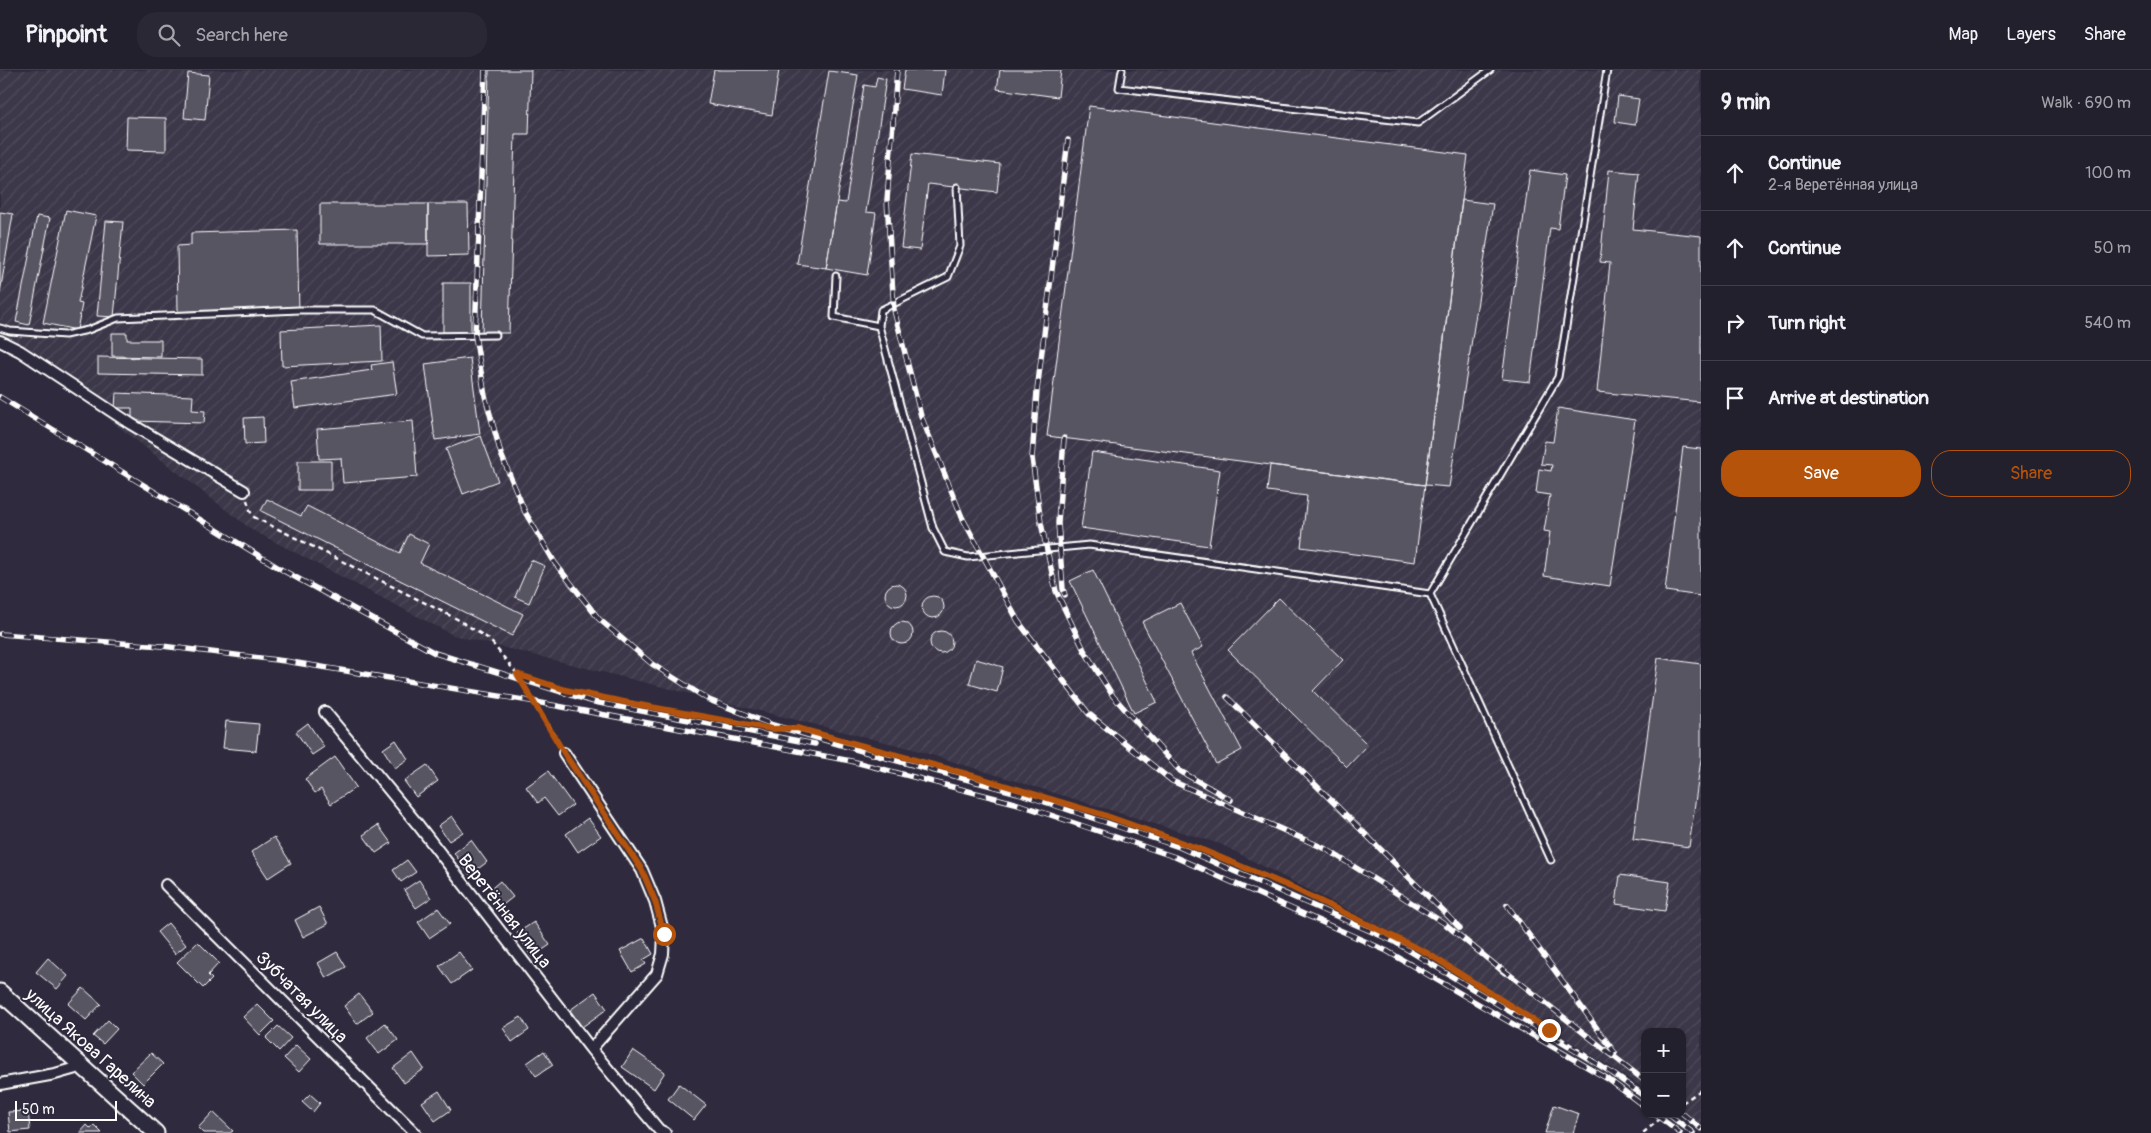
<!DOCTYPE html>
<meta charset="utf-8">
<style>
body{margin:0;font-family:Pangolin,sans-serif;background:#2b2836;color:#f1f3f6}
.controls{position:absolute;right:15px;bottom:15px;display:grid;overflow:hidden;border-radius:10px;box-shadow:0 1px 4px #0004}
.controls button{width:45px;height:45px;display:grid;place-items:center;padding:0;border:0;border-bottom:1px solid #403e4a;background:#23202e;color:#f1f3f6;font:25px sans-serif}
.scale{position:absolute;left:15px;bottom:12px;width:102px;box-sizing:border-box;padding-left:5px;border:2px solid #fff;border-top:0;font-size:14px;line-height:18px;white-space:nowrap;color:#fff;-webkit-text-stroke:4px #2f2a3d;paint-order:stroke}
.stop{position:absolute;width:15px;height:15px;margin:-11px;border:4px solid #b45309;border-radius:50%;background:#fff}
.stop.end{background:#b45309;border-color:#fff;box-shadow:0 1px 5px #0008}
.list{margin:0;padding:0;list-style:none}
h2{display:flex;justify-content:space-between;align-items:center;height:65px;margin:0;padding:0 20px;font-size:21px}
h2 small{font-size:16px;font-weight:400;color:#a3a3aa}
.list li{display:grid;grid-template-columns:32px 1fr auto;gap:15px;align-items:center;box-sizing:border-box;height:75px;padding:0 20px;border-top:1px solid #403e4a}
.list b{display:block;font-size:19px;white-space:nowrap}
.list p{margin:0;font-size:16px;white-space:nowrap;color:#a3a3aa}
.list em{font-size:16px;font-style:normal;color:#a3a3aa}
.actions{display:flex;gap:10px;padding:15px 20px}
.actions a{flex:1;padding:11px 0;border:1px solid #b45309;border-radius:20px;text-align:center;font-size:18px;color:#b45309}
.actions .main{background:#b45309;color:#fff}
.icon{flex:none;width:28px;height:28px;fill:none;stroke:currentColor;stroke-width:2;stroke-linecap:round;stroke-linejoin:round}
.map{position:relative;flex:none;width:1701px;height:1063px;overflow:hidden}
header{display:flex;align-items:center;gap:30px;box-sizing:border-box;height:70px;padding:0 25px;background:#23202e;border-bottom:1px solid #403e4a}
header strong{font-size:24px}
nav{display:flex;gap:28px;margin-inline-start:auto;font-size:18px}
.search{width:350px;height:45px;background:#2b2836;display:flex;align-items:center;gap:12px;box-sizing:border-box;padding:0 18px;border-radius:20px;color:#a3a3aa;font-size:19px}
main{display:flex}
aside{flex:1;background:#23202e}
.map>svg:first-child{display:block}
.industrial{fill:url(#industrial-furrows)}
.building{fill:#595564;stroke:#fff}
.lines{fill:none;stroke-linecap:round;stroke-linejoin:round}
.lane-casing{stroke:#fff;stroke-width:9}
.street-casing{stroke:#fff;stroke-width:14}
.secondary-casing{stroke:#fff;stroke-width:19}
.path{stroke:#fff;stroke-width:2.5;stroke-dasharray:5 4;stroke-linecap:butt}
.lane{stroke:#2f2a3d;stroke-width:5}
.street{stroke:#2f2a3d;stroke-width:10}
.secondary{stroke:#2f2a3d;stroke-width:15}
.rail-casing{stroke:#fff;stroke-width:5.5}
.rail{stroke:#2f2a3d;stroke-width:4;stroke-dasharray:11;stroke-linecap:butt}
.route{stroke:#b45309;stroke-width:6}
.labels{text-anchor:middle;stroke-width:4;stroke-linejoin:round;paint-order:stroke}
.street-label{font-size:18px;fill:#fff;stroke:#2f2a3d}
</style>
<header>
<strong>Pinpoint</strong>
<div class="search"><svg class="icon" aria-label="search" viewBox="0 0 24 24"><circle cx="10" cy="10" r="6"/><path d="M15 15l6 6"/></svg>Search here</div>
<nav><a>Map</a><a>Layers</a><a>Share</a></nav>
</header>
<main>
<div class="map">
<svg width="1701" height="1063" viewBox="0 0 1701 1063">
<defs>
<pattern id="industrial-furrows" width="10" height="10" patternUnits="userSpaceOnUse" patternTransform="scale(1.25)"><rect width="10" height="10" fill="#3c3749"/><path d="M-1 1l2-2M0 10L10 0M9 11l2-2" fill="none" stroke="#504b5b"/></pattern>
</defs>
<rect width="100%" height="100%" fill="#2f2a3d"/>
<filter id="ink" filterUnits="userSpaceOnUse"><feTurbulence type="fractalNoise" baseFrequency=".02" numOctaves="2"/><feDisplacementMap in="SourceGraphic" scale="10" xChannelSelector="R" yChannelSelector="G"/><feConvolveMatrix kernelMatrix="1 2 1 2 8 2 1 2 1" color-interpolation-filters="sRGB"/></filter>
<g filter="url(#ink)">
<!-- industrial -->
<path class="industrial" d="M0,0h1701v1057l-19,-13v-82h-37v57l-219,-139 -206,-106 -311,-96 -456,-113 -201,-105 -252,-195z"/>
<!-- building -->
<path class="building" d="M489,0h42l-2,64h-14l-6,199h-27z
M714,0h65l-7,45 -64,-11z
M905,0h40l-3,25 -40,-6z
M1000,0h61l-3,27 -61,-8z
M829,1l29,4 -32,193 -29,-4z
M188,3l21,2 -4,45 -21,-2z
M877,7l9,2 -20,133 10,1 -9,62 -41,-7 11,-66 9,1 18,-118 11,2z
M1618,26l21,3 -4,26 -20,-3z
M1089,36l379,49 -43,330 -378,-49z
M127,47l39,1v33l-40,-1z
M912,84l88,10 -3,28 -69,-8 -8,66 -19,-2z
M1530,100l35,5 -7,54 -8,-1 -20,154 -28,-3z
M1609,100l30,3 -6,56 68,7v166l-104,-10 13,-129 -10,-1z
M1462,130l31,4 -44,283 -24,-2z
M320,134h108v40h-108z
M428,134h40l1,51 -41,1z
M66,140l30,6 -18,87 4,1 -5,26 -34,-7z
M0,142l13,2 -13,79z
M37,146l13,2 -21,107 -13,-3z
M106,151l17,1 -9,95 -17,-1z
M297,160l2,80 -121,2 -1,-66 14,-1v-12z
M443,213h28v50h-28z
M381,255l1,36 -100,5 -1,-36z
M112,263h15v7h34v17l-49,-1z
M98,287l104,2v16l-104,-2z
M470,288l10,76 -45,6 -10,-76z
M392,292l5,32 -102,14 -4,-26 81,-12 -1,-5z
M116,323l77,3 -1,14 13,1 -1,12 -72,-2v-13h-17z
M1558,338l77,12 -25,166 -66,-10 6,-44 -6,-1 6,-36 -14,-2 3,-24 12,2 1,-6 -11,-1 4,-23 8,1z
M263,347l1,26 -19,1 -1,-26z
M413,351l4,56 -74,6 -2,-25 -22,1 -2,-30z
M481,366l17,45 -35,13 -17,-45z
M1683,377l18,2v147l-36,-5z
M1092,382l128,18 -11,76 -128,-18z
M298,391h33v29h-33z
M1270,395l155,20 -10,77 -114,-15 6,-51 -40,-5z
M267,429l34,17 6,-10 93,47 9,-19 20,10 -9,19 103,51 -11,22 -251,-125z
M531,490l14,6 -16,37 -14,-6z
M1093,500l64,132 -23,11 -64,-132z
M885 525a11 11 0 1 1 22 0a11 11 0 1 1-22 0Z
M922 537a11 11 0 1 1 22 0a11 11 0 1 1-22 0Z
M1279,528l64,62 -30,31 55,54 -21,22 -119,-117z
M1180,533l23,44 -12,6 51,97 -26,14 -74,-142z
M891 563a11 11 0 1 1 22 0a11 11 0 1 1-22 0Z
M930 572a11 11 0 1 1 22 0a11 11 0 1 1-22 0Z
M1658,588l43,6v95l-12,88 -56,-8z
M976,589l27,8 -6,25 -28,-8z
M226,651l33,3 -3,27 -33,-3z
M308,653l16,24 -12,8 -16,-23z
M396,670l12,19 -13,9 -12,-19z
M335,687l21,30 -25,17 -10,-15 -6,4 -10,-14z
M427,695l11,16 -22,16 -12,-16z
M548,701l25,34 -15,11 -14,-18 -6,5 -12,-16z
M452,746l11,16 -14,9 -11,-15z
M588,748l13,18 -23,16 -12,-18z
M378,755l13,18 -15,10 -13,-18z
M274,767l17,26 -23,15 -17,-26z
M471,770l16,22 -17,13 -16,-22z
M407,790l9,12 -15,10 -8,-12z
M1620,805l50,7 -5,29 -49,-7z
M419,810l12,18 -15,10 -12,-18z
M500,811l13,16 -14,11 -13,-15z
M319,837l9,17 -25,13 -8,-17z
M438,838l12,16 -21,14 -11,-16z
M534,852l16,23 -18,12 -15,-24z
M168,853l18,22 -11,9 -18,-22z
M644,868l9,16 -10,6 3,4 -14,8 -12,-21z
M198,872l21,21 -11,12 4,4 -9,9 -26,-26z
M337,882l9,15 -20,11 -8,-15z
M459,882l13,18 -20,14 -13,-18z
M48,888l20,18 -11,13 -21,-17z
M83,918l18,16 -15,16 -18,-16z
M595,922l12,17 -25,18 -12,-17z
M359,924l14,18 -16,12 -13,-18z
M257,934l17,17 -14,14 -17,-18z
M521,947l8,13 -17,12 -9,-14z
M108,950l9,9 -14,15 -10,-8z
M385,953l13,17 -19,14 -12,-16z
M278,956l13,12 -12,13 -13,-13z
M296,975l15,14 -12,13 -15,-14z
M633,980l32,22 -11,17 -32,-22z
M544,981l9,14 -17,11 -9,-13z
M151,983l12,11 -20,20 -12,-12z
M413,983l11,16 -20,14 -11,-15z
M679,1014l27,21 -12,15 -26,-21z
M439,1021l12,19 -16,11 -13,-19z
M310,1024l10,9 -7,9 -11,-10z
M1554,1035l25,9 -6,19h-28z
M28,1041l2,19 -20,2 -2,-20z
M213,1042l20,19 -3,2h-27l-5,-5z
M87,1055l4,4 3,-4 8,8h-22z"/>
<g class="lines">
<defs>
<path id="lane" d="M1122,0l-3,18 299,35 72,-53
M836,206l-2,41 45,9 54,202 12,24 23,5 121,-12 341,49
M879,256l2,-16 67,-33 12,-31 -3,-59
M0,258l10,3 55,4 23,-5 30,-12 181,-8h76l47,26 74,-1
M1551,790l-121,-266 128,-217 49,-307"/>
<path id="street" d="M0,271l20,10 111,73 113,67
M325,642l94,114 172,223 68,81 6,3
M564,683l78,117 13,31 9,33 -1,20 -6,20 -66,75
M166,815l249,248
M0,1014l55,-10 28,-8"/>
<path id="secondary" d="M0,922l156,141"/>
</defs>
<!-- lane casing -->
<use href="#lane" class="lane-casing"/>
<!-- street casing -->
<use href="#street" class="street-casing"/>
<!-- secondary casing -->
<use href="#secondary" class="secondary-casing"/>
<!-- path -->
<path class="path" d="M247,430l5,16 205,103 32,20 28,35
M559,674l-42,-70 49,16 63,13 143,26 25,-1 170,46 134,40 99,35 93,39 134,65 122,77 96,64
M1682,1033l19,-13
M1643,1063l23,-19"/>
<!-- lane -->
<use href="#lane" class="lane"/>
<!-- street -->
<use href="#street" class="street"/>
<!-- secondary -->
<use href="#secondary" class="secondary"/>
<defs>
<path id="rail" d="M485,0l-10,265 10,61 16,58 24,58 30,51 44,56 53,45 57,36 64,25 106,31 139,37 161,54 214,94 219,132 33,24
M897,0l-10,130 7,110 27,106 41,101 56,104 71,93 83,67 154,68 118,74 61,50
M1068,70l-31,251 -5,67 9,65 15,68 28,59 29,46 67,75 51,29
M0,327l284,174 151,82 159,49 221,42
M1064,368l-6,85 5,66 2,6
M0,564l162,12 123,15 251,41 315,59 164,42 160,54 212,94 221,128 37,28
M1227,627l233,231
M1507,835l108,148
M1501,898l144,113
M1682,1043l19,16
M1655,1044l25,19
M1668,1044l25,19"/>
</defs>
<!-- rail casing -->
<use href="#rail" class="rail-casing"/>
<!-- rail -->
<use href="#rail" class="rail"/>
</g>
</g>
<g class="lines" filter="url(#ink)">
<!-- route -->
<path class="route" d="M664,864l-9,-33 -13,-31 -78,-117 -47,-79 49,16 63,13 143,26 25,-1 170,46 134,40 99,35 93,39 134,65 122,77"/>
</g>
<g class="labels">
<!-- street labels -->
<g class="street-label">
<text transform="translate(505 841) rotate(52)" y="6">Веретённая улица</text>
<text transform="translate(302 927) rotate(45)" y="6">Зубчатая улица</text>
<text transform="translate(91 978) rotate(42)" y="6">улица Якова Гарелина</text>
</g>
</g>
</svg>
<div class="controls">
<button>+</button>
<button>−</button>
</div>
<div class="scale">50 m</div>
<div class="stop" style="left:664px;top:864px"></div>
<div class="stop end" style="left:1549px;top:960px"></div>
</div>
<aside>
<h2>9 min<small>Walk · 690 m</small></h2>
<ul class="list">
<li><svg class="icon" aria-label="ahead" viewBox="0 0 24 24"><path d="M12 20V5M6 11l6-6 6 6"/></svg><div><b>Continue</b><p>2-я Веретённая улица</p></div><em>100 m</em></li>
<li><svg class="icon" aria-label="ahead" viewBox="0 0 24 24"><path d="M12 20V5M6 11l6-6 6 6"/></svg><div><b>Continue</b></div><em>50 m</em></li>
<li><svg class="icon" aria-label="right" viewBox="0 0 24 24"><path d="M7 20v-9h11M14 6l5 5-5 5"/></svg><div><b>Turn right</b></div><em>540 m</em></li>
<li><svg class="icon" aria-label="arrive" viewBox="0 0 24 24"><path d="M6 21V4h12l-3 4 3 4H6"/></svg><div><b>Arrive at destination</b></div></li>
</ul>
<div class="actions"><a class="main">Save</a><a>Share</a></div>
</aside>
</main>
